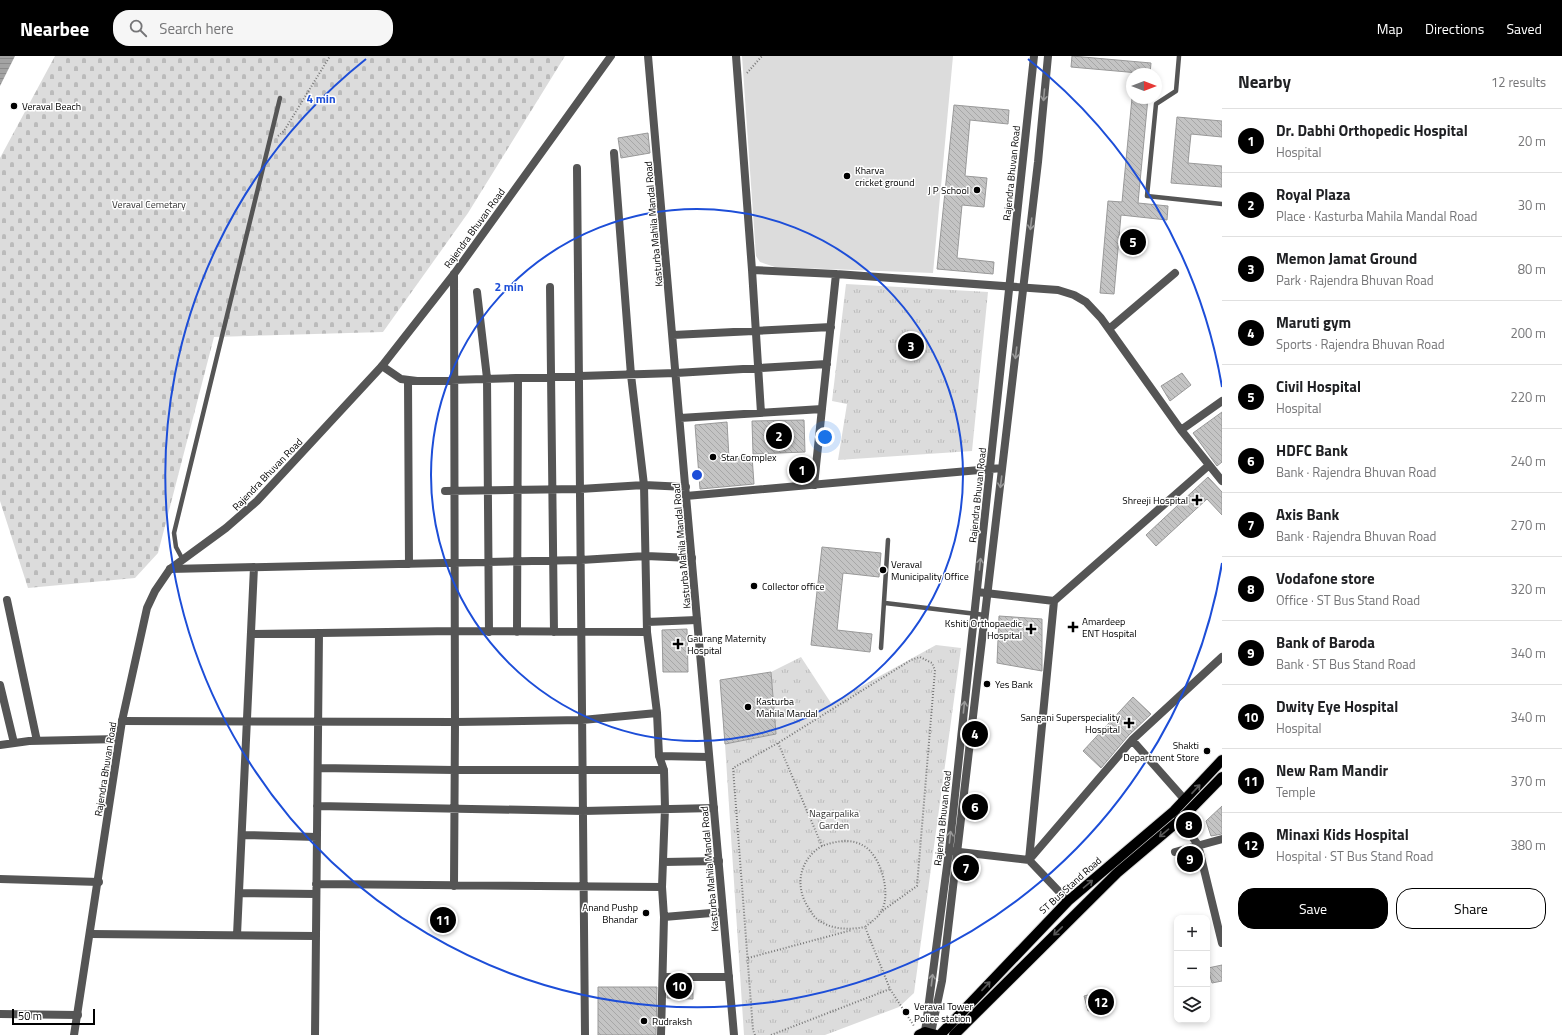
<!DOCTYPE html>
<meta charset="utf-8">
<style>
body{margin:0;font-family:"Titillium Web",sans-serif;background:#f6f6f6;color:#202124}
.controls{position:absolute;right:12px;bottom:12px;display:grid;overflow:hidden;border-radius:8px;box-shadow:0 2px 6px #0003}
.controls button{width:36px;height:36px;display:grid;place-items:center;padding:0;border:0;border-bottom:1px solid #e0e0e0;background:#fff;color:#202124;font:20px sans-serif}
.compass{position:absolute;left:1126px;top:12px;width:36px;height:36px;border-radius:50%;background:#fff;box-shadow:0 2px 6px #0003;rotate:90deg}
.scale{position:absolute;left:12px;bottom:10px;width:83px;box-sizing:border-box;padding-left:4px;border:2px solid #000;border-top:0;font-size:11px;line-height:14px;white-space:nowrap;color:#000;-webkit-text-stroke:3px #fff;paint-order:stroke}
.you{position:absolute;left:825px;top:381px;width:14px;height:14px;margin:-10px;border:3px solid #fff;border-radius:50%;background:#1a73e8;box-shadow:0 0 0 6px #1a73e833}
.badge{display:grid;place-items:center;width:26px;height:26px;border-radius:50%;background:#000;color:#fff;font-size:13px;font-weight:700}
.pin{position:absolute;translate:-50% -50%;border:2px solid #fff;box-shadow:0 1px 4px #0006}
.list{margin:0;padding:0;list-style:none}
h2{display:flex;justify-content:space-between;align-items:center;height:52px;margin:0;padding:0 16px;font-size:17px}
h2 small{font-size:13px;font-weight:400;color:#757577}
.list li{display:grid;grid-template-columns:26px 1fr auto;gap:12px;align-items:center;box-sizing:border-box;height:64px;padding:0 16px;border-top:1px solid #e0e0e0}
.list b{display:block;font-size:15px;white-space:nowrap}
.list p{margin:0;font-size:13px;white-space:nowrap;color:#757577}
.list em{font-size:13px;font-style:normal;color:#757577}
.actions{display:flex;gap:8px;padding:12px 16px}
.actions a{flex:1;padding:9px 0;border:1px solid #000;border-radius:16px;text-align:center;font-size:14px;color:#000}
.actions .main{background:#000;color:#fff}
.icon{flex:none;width:22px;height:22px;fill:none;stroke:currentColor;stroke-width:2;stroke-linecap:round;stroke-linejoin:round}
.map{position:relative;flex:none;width:1222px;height:979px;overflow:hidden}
header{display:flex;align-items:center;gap:24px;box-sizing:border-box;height:56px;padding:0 20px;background:#000;color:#fff}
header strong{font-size:19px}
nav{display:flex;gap:22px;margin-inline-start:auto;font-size:14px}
.search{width:280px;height:36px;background:#f6f6f6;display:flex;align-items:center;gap:10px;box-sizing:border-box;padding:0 14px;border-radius:16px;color:#757577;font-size:15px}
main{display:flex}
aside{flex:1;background:#fff}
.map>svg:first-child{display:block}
.cemetery{fill:url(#cemetery-stones)}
.park{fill:url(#park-tufts)}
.pitch{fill:#dcdcdc}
.water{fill:url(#water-rules)}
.building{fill:url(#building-back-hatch);stroke:#999}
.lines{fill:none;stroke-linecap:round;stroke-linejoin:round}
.primary-casing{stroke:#dbdbdb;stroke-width:12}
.path{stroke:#777;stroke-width:2;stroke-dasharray:1 2;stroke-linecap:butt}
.service{stroke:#555;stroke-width:4.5}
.minor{stroke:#555;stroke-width:8}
.tertiary{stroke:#555;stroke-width:8}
.primary{stroke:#000;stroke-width:10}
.oneway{stroke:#999}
.oneway2{stroke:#595959}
.ring{fill:none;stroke:#1d4ed8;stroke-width:2}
.poi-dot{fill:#000;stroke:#fff;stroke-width:1.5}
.labels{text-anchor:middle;stroke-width:3;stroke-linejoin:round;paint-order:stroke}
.poi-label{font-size:10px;fill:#000;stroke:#fff;text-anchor:start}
.street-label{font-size:10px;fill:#000;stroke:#fff}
.park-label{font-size:10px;fill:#333;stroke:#fff}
.centre{fill:#1d4ed8;stroke:#fff;stroke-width:2}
.ring-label{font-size:12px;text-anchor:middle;font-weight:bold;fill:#1d4ed8;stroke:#fff;stroke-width:3;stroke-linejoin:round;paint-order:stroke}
</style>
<header>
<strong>Nearbee</strong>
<div class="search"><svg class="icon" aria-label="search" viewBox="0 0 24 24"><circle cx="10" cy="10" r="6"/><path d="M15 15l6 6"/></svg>Search here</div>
<nav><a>Map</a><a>Directions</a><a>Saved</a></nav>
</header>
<main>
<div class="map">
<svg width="1222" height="979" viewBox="0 0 1222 979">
<defs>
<pattern id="cemetery-stones" width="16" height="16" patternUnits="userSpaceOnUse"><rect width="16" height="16" fill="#dcdcdc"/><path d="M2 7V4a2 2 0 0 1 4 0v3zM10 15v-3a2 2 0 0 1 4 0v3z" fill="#bbb"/></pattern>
<pattern id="park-tufts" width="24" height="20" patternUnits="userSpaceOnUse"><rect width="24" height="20" fill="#dcdcdc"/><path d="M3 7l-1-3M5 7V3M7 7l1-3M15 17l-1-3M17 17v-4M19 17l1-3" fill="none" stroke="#bbb"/></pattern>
<pattern id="water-rules" width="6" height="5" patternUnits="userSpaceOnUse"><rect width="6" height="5" fill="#a3a3a3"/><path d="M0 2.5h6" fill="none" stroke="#8b8b8b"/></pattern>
<pattern id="building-back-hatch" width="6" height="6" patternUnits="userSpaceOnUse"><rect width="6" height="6" fill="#c4c4c4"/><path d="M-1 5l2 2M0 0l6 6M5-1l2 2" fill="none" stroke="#a7a7a7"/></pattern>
</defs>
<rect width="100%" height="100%" fill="#fff"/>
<!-- cemetery -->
<path class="cemetery" d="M55,0h510l-97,157 -85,119 -169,5 -56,216 -23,25 -107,10 -28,-87v-343z"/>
<!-- park -->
<path class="park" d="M846,228l142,8 -16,159 -134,9 9,-56 -15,-3z
M936,589l25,3 -47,345 -15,14 -74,28h-81l-19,-291 51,-10 -5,-62 30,-15 30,46z"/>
<!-- pitch -->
<path class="pitch" d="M742,0h211l-20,217 -158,-6 -15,-5 -4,-6z"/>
<!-- water -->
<path class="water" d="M0,0h15l-15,30z"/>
<!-- building -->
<path class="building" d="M1072,0l79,7 -1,11 -79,-7z
M1132,42h16l-10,105 30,3 -1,14 -46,-5 -7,79 -14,-1 8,-92 14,1z
M954,49l55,5 -1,14 -38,-4 -5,56 22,2 -3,29 -22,-2 -5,53 37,4 -1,12 -56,-5z
M1177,61l45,4v16l-31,-3 -3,29 34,3v21l-51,-4z
M648,77l2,20 -29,5 -3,-20z
M1182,317l9,12 -21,16 -9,-15z
M1222,356v50l-5,4 -24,-33z
M804,364l1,32 -52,2 -1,-33z
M727,366l2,36 23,-2 2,28 -54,5 -5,-64z
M1208,421l14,15v23l-15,-16 -51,47 -10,-11z
M822,491l59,6 -2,24 -36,-4 -6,57 35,4 -2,18 -59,-7z
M999,560l43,3v52l-45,-8z
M687,573l1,43h-25l-1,-42z
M771,616l5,62 -51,10 -5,-64z
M1133,641l18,17 -23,22 -27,32 -18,-17z
M1222,750v28l-11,2 -5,-15z
M1222,909v16l-10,2 -4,-15z
M668,926h25v17l-26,-1z
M598,931h59l-1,48h-58z
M1108,934l4,15 -24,6 -4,-15z"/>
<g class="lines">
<defs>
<path id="primary" d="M919,979l6,-3 11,3
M940,979l128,-134 106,-90 48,-51
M954,979l163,-162 64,-54 41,-42"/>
</defs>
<!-- primary casing -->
<use href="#primary" class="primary-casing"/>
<!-- path -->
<path class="path" d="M747,17l15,-17
M278,80l6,-5 46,-75
M778,687l44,103c14,-5 29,-8 42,0 17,10 27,47 18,64 -3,7 -11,12 -17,17l25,62 24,37
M822,790c-22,13 -28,39 -14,61 3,4 5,9 9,12 14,11 32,11 48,8
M748,902l104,-28
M755,979l-2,-5 -20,-262 45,-25 133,-83 9,-3 12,6 3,7 -18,216 -35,25
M771,979l119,-46"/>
<!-- service -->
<path class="service" d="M1179,0l-3,35 -20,13 -9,92 75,8
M183,504l-7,-13 -2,-14 106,-435
M885,547l100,12
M881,592l7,-108"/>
<!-- minor -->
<path class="minor" d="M648,0l38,440
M736,0l16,214 84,4 222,16 16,5 12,7 15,16 80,112
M614,97l17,222 13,110 3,147 10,81 2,43 5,14 1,38 -3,79 2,30 -3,118
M577,112l8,867
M752,214l9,143
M454,218l1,448 -1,164
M550,231l4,345
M477,236l10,86 2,254
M1109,273l66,-56
M673,279l158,-8
M382,310l19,13 16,2 259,-8 151,-9
M408,325l1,183
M1222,345l-41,29 41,51
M680,362l142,-9
M814,429l22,-211
M445,435l135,-2 64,-4 42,2
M170,513l411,-9 65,-4 46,2
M977,536l77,9 154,-135
M7,544l30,141
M647,566l50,-2
M517,576l1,-254
M251,578l203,-3 193,1
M0,629l14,58
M122,665l333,1 127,-2 75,-7
M1132,684l90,-83
M0,689l29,-4 90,-2
M659,700l50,1
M318,712l136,2h210
M317,750l266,5 131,-3
M1177,759l21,30 24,98
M242,779l75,2
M951,795l78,9 39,41
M1175,796l47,-13
M1029,804l25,-259
M1029,804l103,-120 53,60
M664,806l55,-1
M0,823l99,3
M316,828l346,3
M239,837l77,1
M664,861l59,-5
M91,878l225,2
M237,879l17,-368
M663,921h66
M0,958l78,1
M315,979l4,-402"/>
<!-- tertiary -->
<path class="tertiary" d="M925,976l24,-181 85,-795
M931,977l11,-52 96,-819 10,-106
M74,979l48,-314 25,-113 8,-17 15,-22 56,-41 31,-27 125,-135 72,-92 157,-218
M734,979l-48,-539 316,-28"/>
<!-- primary -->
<use href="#primary" class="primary"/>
</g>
<!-- one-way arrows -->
<defs><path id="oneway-shaft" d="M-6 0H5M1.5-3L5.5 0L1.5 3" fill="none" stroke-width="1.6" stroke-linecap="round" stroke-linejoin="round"/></defs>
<g class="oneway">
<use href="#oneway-shaft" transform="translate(1044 39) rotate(95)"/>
<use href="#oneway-shaft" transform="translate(1031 168) rotate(97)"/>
<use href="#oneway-shaft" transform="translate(1016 297) rotate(97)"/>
<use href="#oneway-shaft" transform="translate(1001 426) rotate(97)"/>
<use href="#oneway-shaft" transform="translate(980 508) rotate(-84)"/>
<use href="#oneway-shaft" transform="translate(964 651) rotate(-84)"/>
<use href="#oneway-shaft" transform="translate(950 781) rotate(-84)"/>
<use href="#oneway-shaft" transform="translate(932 924) rotate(-83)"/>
</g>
<g class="oneway2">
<use href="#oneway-shaft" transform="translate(1196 733) rotate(-47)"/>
<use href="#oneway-shaft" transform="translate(1164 777) rotate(140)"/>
<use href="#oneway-shaft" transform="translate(1088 828) rotate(-40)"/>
<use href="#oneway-shaft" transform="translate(1058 875) rotate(136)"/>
<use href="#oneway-shaft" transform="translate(986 930) rotate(-47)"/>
</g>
<!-- distance rings -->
<g class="ring">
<circle cx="697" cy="419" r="266"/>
<path d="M1222 507A532 532 0 1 1 366 3M1028 3A532 532 0 0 1 1222 331"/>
</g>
<!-- markers -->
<g class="poi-dot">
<circle cx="14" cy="50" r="4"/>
<circle cx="847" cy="120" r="4"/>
<circle cx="977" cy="134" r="4"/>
<circle cx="713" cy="401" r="4"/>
<path d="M1195 438h4v4h4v4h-4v4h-4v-4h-4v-4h4z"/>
<circle cx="883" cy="514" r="4"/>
<circle cx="754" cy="530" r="4"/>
<path d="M1071 565h4v4h4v4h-4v4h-4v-4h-4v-4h4z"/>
<path d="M1029 567h4v4h4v4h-4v4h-4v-4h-4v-4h4z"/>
<path d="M676 582h4v4h4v4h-4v4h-4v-4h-4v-4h4z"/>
<circle cx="987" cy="628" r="4"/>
<circle cx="748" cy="651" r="4"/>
<path d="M1127 661h4v4h4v4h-4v4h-4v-4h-4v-4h4z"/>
<circle cx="1207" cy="695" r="4"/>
<circle cx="646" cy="857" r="4"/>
<circle cx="906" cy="956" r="4"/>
<circle cx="644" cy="965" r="4"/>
</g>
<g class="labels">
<!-- poi labels -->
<g class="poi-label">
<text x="22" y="54">Veraval Beach</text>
<text x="855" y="118">Kharva<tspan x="855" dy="12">cricket ground</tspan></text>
<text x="969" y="138" text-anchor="end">J P School</text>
<text x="721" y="405">Star Complex</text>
<text x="1188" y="448" text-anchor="end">Shreeji Hospital</text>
<text x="891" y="512">Veraval<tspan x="891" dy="12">Municipality Office</tspan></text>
<text x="762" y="534">Collector office</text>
<text x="1082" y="569">Amardeep<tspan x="1082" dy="12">ENT Hospital</tspan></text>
<text x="1022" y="571" text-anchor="end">Kshiti Orthopaedic<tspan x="1022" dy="12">Hospital</tspan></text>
<text x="687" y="586">Gaurang Maternity<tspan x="687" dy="12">Hospital</tspan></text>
<text x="995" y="632">Yes Bank</text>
<text x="756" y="649">Kasturba<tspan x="756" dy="12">Mahila Mandal</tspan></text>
<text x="1120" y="665" text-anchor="end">Sangani Superspeciality<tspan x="1120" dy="12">Hospital</tspan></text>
<text x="1199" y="693" text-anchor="end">Shakti<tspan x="1199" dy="12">Department Store</tspan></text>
<text x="638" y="855" text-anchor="end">Anand Pushp<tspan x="638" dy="12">Bhandar</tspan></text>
<text x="914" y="954">Veraval Tower<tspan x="914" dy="12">Police station</tspan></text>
<text x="652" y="969">Rudraksh</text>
</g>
<!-- street labels -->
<g class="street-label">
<text transform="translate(1011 117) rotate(-84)" y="4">Rajendra Bhuvan Road</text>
<text transform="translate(653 168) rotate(-95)" y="4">Kasturba Mahila Mandal Road</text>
<text transform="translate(474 172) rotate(-54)" y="4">Rajendra Bhuvan Road</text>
<text transform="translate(267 418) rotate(-46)" y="4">Rajendra Bhuvan Road</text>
<text transform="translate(977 439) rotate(-84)" y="4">Rajendra Bhuvan Road</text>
<text transform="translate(681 490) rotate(-95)" y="4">Kasturba Mahila Mandal Road</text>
<text transform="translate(105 713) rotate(-81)" y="4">Rajendra Bhuvan Road</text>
<text transform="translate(942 762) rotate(-84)" y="4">Rajendra Bhuvan Road</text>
<text transform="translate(709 813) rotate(-95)" y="4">Kasturba Mahila Mandal Road</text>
<text transform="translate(1070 829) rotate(-42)" y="4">ST Bus Stand Road</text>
</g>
<!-- park labels -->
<g class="park-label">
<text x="149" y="152">Veraval Cemetary</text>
<text x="834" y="761">Nagarpalika<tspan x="834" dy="12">Garden</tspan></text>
</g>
</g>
<circle cx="697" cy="419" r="6" class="centre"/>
<g class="ring-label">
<text x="321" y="47">4 min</text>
<text x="509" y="235">2 min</text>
</g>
</svg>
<div class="controls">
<button>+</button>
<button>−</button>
<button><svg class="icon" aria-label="layers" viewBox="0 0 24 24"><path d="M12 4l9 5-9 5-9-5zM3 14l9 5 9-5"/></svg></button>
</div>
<svg class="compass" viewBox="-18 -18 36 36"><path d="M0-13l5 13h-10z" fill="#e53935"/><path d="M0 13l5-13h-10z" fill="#757577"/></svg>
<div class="scale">50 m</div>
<div class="you"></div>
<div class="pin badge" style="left:802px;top:414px">1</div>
<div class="pin badge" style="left:779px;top:380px">2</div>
<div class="pin badge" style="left:911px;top:290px">3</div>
<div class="pin badge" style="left:975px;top:678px">4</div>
<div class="pin badge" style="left:1133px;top:186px">5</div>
<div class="pin badge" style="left:975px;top:751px">6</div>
<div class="pin badge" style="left:966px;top:812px">7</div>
<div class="pin badge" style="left:1189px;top:769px">8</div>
<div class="pin badge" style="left:1190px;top:803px">9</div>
<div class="pin badge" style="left:679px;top:930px">10</div>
<div class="pin badge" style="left:443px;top:864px">11</div>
<div class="pin badge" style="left:1101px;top:946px">12</div>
</div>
<aside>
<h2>Nearby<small>12 results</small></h2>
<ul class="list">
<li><span class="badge">1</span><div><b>Dr. Dabhi Orthopedic Hospital</b><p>Hospital</p></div><em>20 m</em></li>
<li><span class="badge">2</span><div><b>Royal Plaza</b><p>Place · Kasturba Mahila Mandal Road</p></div><em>30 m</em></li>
<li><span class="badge">3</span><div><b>Memon Jamat Ground</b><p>Park · Rajendra Bhuvan Road</p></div><em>80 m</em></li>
<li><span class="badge">4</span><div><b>Maruti gym</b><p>Sports · Rajendra Bhuvan Road</p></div><em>200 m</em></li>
<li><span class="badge">5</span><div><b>Civil Hospital</b><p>Hospital</p></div><em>220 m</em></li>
<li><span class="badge">6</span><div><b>HDFC Bank</b><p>Bank · Rajendra Bhuvan Road</p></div><em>240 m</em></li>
<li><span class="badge">7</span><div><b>Axis Bank</b><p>Bank · Rajendra Bhuvan Road</p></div><em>270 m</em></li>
<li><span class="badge">8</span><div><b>Vodafone store</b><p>Office · ST Bus Stand Road</p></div><em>320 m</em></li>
<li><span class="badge">9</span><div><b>Bank of Baroda</b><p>Bank · ST Bus Stand Road</p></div><em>340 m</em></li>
<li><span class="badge">10</span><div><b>Dwity Eye Hospital</b><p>Hospital</p></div><em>340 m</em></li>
<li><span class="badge">11</span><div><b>New Ram Mandir</b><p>Temple</p></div><em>370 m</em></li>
<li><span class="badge">12</span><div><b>Minaxi Kids Hospital</b><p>Hospital · ST Bus Stand Road</p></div><em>380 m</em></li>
</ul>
<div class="actions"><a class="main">Save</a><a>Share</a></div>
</aside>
</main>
